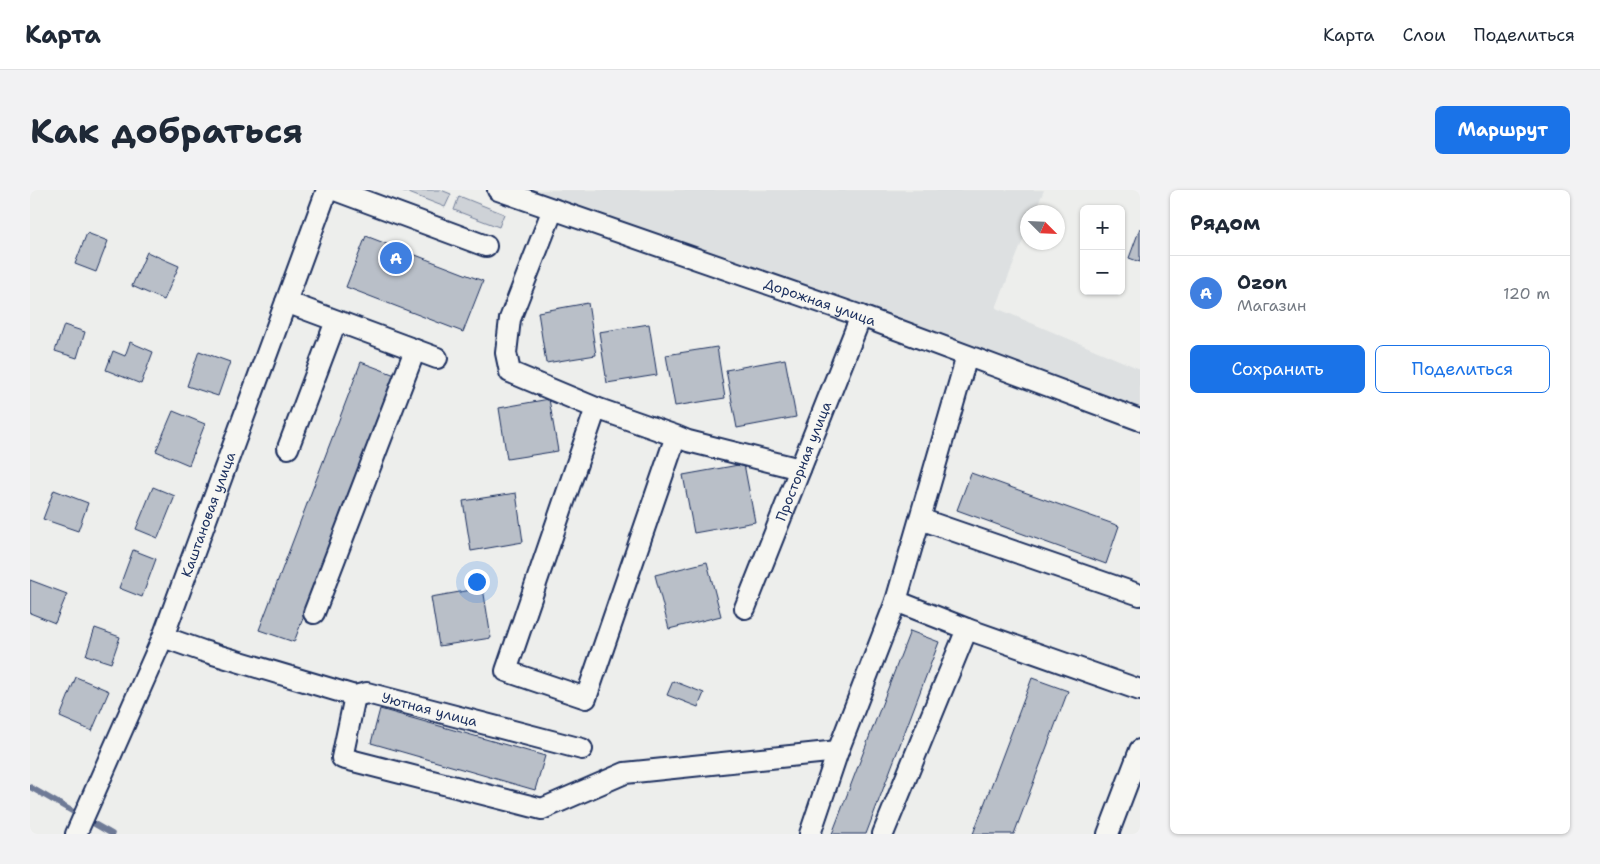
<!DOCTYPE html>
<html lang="ru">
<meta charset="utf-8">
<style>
body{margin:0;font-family:"Shantell Sans",sans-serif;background:#f2f2f3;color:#1f2937}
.controls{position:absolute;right:15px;top:15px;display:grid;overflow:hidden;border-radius:8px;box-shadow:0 1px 4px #0004}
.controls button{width:45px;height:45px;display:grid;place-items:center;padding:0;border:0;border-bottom:1px solid #e0e1e3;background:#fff;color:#1f2937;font:25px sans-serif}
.compass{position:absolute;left:990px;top:15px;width:45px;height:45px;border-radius:50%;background:#fff;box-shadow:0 1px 4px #0004;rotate:114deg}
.you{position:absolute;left:446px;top:391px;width:18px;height:18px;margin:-12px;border:4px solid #fff;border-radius:50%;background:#1a73e8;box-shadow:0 0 0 8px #1a73e833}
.badge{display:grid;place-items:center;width:32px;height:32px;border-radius:50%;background:#1a73e8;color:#fff;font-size:16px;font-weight:700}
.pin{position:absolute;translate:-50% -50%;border:2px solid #fff;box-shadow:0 1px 5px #0006}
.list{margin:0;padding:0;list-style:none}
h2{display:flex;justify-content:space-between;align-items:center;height:65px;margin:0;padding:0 20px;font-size:21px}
h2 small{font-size:16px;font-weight:400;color:#747a83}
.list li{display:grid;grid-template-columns:32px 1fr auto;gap:15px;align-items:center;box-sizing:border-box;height:75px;padding:0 20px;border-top:1px solid #e0e1e3}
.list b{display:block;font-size:19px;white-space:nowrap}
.list p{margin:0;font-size:16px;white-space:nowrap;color:#747a83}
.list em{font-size:16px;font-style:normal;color:#747a83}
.actions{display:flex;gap:10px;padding:15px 20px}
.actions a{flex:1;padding:11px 0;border:1px solid #1a73e8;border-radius:8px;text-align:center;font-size:18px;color:#1a73e8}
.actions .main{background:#1a73e8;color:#fff}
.map{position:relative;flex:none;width:1110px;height:644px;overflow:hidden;border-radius:8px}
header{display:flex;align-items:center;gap:30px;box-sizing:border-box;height:70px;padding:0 25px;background:#fff;border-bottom:1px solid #e0e1e3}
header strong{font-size:24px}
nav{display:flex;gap:28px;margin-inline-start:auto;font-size:18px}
.intro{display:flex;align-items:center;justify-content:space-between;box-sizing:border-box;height:120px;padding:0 30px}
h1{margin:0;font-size:35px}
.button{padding:12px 22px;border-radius:8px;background:#1a73e8;color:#fff;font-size:18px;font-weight:700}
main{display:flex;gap:30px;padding:0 30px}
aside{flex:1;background:#fff;border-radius:8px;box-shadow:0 1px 4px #0004}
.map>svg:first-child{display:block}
.built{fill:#dde0e1}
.green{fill:#ced2d7;stroke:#74809a}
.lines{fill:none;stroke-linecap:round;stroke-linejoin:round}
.stream{stroke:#6e7a96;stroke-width:5.5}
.building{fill:#b9bfc8;stroke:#1b2f5e}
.minor-casing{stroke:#1b2f5e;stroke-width:24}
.minor{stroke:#f6f6f2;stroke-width:20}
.labels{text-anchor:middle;stroke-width:5;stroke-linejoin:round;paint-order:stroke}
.street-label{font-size:14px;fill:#1b2f5e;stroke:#f6f6f2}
</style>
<header>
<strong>Карта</strong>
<nav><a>Карта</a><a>Слои</a><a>Поделиться</a></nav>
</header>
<div class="intro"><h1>Как добраться</h1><a class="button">Маршрут</a></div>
<main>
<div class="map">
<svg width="1110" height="644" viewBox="0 0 1110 644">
<rect width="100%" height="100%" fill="#edeeec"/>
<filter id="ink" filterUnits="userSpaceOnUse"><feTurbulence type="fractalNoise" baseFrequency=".02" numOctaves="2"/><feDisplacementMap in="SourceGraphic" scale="10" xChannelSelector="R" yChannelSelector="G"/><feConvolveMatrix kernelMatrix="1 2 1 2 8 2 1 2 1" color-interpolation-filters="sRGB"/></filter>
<g filter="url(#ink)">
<!-- built -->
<path class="built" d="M468,0h546l-9,22h-7l-1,18 -31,78 144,61v52z"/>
<!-- green -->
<path class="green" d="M371,0h40l10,4 -6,13z
M429,6l45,18 -5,13 -45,-17z"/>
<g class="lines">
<!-- stream -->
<path class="stream" d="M0,597l82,47"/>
</g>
<!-- building -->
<path class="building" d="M1110,38v34l-11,-4z
M57,43l21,8 -12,31 -21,-8z
M336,46l117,45 -20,51 -117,-45z
M117,62l32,14 -15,34 -32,-14z
M558,113l8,52 -50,8 -8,-51z
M619,134l8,51 -50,8 -8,-51z
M34,135l21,7 -8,26 -22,-7z
M100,152l23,10 -12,32 -35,-14 7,-19 12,5z
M687,157l8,51 -50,8 -9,-51z
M169,161l31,11 -12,34 -31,-10z
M755,169l11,58 -59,11 -11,-58z
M331,172l34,13 -101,267 -35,-12z
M519,209l9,52 -51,8 -8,-51z
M143,221l32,13 -16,41 -33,-14z
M714,274l11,58 -61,11 -11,-58z
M941,283l148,53 -13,38 -149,-54z
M123,297l22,9 -17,42 -22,-9z
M24,300l34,13 -10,28 -35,-12z
M486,303l7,49 -52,9 -8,-50z
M103,360l23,9 -14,38 -23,-9z
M677,372l14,54 -52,13 -14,-54z
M0,390l37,14 -12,29 -25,-10z
M453,398l8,50 -52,8 -8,-49z
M65,438l25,9 -9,26 -25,-8z
M880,441l29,11 -73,192h-34z
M46,487l33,14 -17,40 -32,-14z
M1002,488l36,13 -54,143h-41z
M643,491l31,12 -6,14 -31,-12z
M350,519l165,47 -10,34 -164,-47z"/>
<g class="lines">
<defs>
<g id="minor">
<path d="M305,0l151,56"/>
<path id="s1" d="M468,0l363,126 279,104"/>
<path d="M523,19l-43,110 -4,34 4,19 86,36"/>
<path d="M256,112l151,56"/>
<path d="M646,246l-90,262 -80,-27 90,-263 80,28 12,5 112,28"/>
<path d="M258,258l48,-127"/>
<path d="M890,329l220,76"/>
<path id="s2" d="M715,418l116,-292"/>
<path d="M284,423l101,-263"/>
<path d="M937,439l173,61"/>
<path id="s3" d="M133,447l40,14 152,45 12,-3 215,56"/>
<path d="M325,506l-13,62 200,51 83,-36 213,-22"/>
<path id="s4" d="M46,644l87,-197 164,-447"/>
<path d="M780,644l28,-83 58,-150 71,-245"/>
<path d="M853,644l84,-205 -71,-28"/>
<path d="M1078,644l32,-84"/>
</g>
</defs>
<!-- minor casing -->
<use href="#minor" class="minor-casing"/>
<!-- minor -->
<use href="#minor" class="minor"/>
</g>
</g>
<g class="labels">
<!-- street labels -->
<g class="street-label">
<text dy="5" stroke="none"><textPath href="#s1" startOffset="341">Дорожная улица</textPath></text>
<text dy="5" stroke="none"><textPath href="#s2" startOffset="158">Просторная улица</textPath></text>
<text dy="5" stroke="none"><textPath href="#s4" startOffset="346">Каштановая улица</textPath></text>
<text dy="5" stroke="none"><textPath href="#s3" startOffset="278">Уютная улица</textPath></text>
</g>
</g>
</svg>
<div class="controls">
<button>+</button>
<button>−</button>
</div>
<svg class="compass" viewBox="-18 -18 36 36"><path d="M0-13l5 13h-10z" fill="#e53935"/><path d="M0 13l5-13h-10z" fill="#747a83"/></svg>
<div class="you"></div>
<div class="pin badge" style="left:366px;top:68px;background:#3f7fe0">A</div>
</div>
<aside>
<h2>Рядом<small></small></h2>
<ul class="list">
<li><span class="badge" style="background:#3f7fe0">A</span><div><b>Ozon</b><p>Магазин</p></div><em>120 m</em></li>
</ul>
<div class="actions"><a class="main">Сохранить</a><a>Поделиться</a></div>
</aside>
</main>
